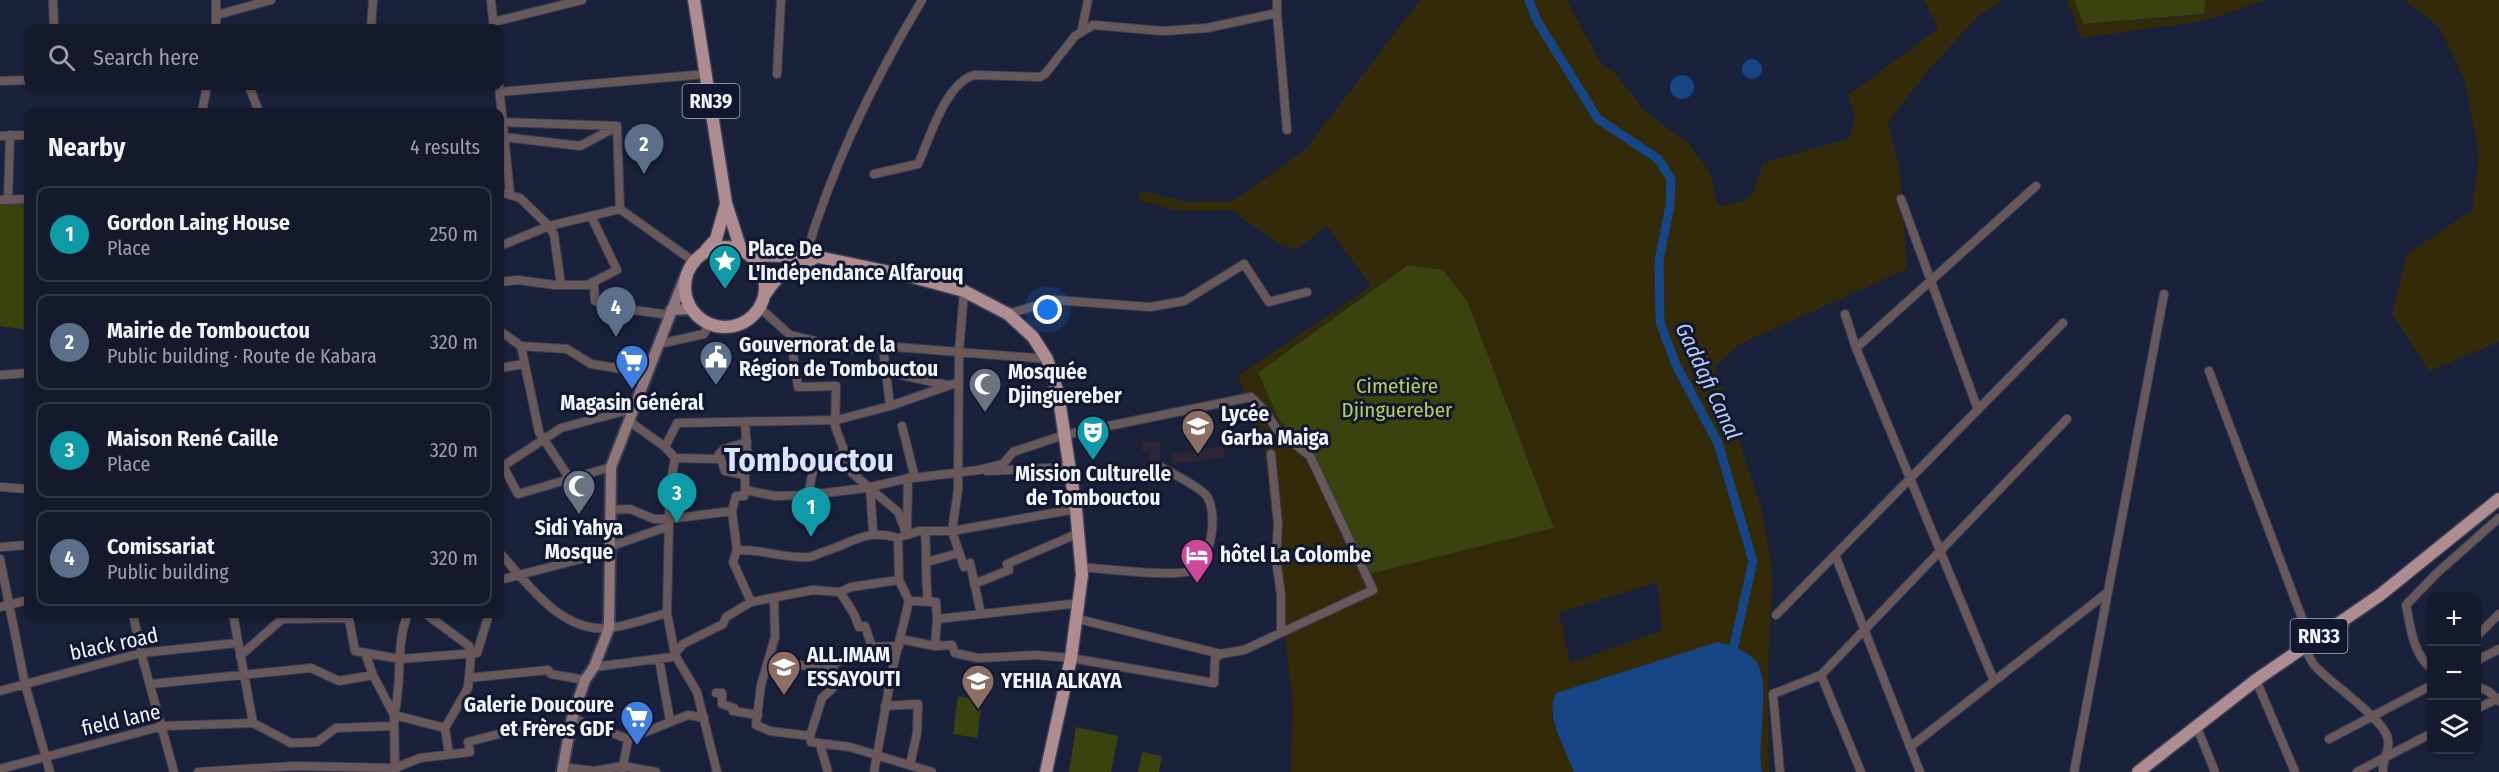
<!DOCTYPE html>
<meta charset="utf-8">
<style>
body{margin:0;font-family:"Fira Sans Condensed",sans-serif;background:#212638;color:#f1f3f6}
.controls{position:absolute;right:18px;bottom:18px;display:grid;overflow:hidden;border-radius:12px;box-shadow:0 2px 4px #0004}
.controls button{width:54px;height:54px;display:grid;place-items:center;padding:0;border:0;border-bottom:2px solid #333848;background:#14192c;color:#f1f3f6;font:30px sans-serif}
.you{position:absolute;left:1048px;top:310px;width:21px;height:21px;margin:-15px;border:4px solid #fff;border-radius:50%;background:#1a73e8;box-shadow:0 0 0 9px #1a73e833}
.badge{display:grid;place-items:center;width:39px;height:39px;border-radius:50%;background:#0b8043;color:#fff;font-size:20px;font-weight:700}
.pin{position:absolute;translate:-50% -50px;filter:drop-shadow(0 2px 3px #0008)}
.pin::after{content:'';position:absolute;top:32px;width:21px;height:18px;background:inherit;clip-path:polygon(0 0,100% 0,50% 100%)}
.list{margin:0;padding:0;list-style:none}
h2{display:flex;justify-content:space-between;align-items:center;height:78px;margin:0;padding:0 24px;font-size:26px}
h2 small{font-size:20px;font-weight:400;color:#9da0a9}
.list li{display:grid;grid-template-columns:39px 1fr auto;gap:18px;align-items:center;box-sizing:border-box;height:96px;margin:0 12px 12px;padding:0 12px;border:2px solid #333848;border-radius:12px}
.list b{display:block;font-size:22px;white-space:nowrap}
.list p{margin:0;font-size:20px;white-space:nowrap;color:#9da0a9}
.list em{font-size:20px;font-style:normal;color:#9da0a9}
.icon{flex:none;width:33px;height:33px;fill:none;stroke:currentColor;stroke-width:2;stroke-linecap:round;stroke-linejoin:round}
.map{position:relative;flex:none;width:2499px;height:772px;overflow:hidden}
.search{position:absolute;background:#14192c;box-shadow:0 2px 4px #0004;left:24px;top:24px;width:480px;height:66px;display:flex;align-items:center;gap:15px;box-sizing:border-box;padding:0 21px;border-radius:12px;color:#9da0a9;font-size:22px}
.panel{position:absolute;background:#14192c;box-shadow:0 2px 4px #0004;left:24px;top:108px;width:480px;height:510px;border-radius:12px}
.map>svg:first-child{display:block}
.education{fill:#2f2635}
.green{fill:#3a430e}
.sand{fill:#322a08;fill-rule:evenodd}
.water{fill:#174687}
.lines{fill:none;stroke-linecap:round;stroke-linejoin:round}
.canal{stroke:#174687;stroke-width:9}
.street-casing{stroke:#383f56;stroke-width:10}
.secondary-casing{stroke:#383f56;stroke-width:14}
.primary-casing{stroke:#383f56;stroke-width:15}
.street{stroke:#69585a;stroke-width:8}
.secondary{stroke:#907579;stroke-width:10}
.primary{stroke:#af8c90;stroke-width:12}
.labels{text-anchor:middle;stroke-width:6;stroke-linejoin:round;paint-order:stroke}
.shield{fill:#111730;stroke:#aeb2bf;stroke-width:1.5}
.shield-label{font-size:20px;font-weight:bold;fill:#f2f5fc}
.poi-label{font-size:21px;font-weight:bold;fill:#f2f5fc;stroke:#111730;text-anchor:start}
.park-label{font-size:21px;fill:#b6cf55;stroke:#111730}
.street-label{font-size:21px;fill:#f2f5fc;stroke:#111730}
.water-label{font-size:22px;font-style:italic;fill:#b4cef3;stroke:#111730}
.town-label{font-size:33px;font-weight:bold;fill:#dae3ff;stroke:#111730}
</style>
<div class="map">
<svg width="2499" height="772" viewBox="0 0 2499 772">
<rect width="100%" height="100%" fill="#1a213b"/>
<!-- education -->
<path class="education" d="M1142,442h18v19h-11v-10h-7z
M1223,446l2,11 -53,7 -1,-10z"/>
<!-- green -->
<path class="green" d="M2074,0h132l-2,14 -121,10z
M28,203v127l-28,-4v-122z
M1408,265l35,5 24,30 87,228 -184,46 -55,-116 -35,-36 -23,-49z
M958,696l24,4 -5,38 -24,-4z
M1076,727l42,9 -7,36h-42z
M1142,752l20,4 -3,16h-21z"/>
<!-- sand -->
<path class="sand" d="M1420,0h147l34,64 15,10 29,37 44,33 21,28 8,34c38,-6 32,-8 45,-43l86,-25 6,-21 -7,-22 90,-66 -14,-29h80l-25,15 -52,57 -39,51 12,48 7,98 -167,75 -25,22 47,145 11,62 -5,93 1,106h-7c-8,-40 9,-72 -7,-111l-37,-19 -166,71 22,59h-284l3,-66 -29,-258 -26,-72 133,-90 -44,-60 -31,24 -19,-7 -46,-33 -53,1 -41,-11 4,-9 47,11 45,-1 72,-51zM1407,265l36,5 24,30 87,228 -184,46 -55,-116 -35,-36 -22,-50zM1657,582l5,48 -92,33 -11,-50z
M2067,0h7l9,24 121,-9 2,-15h59l-61,21 -123,17z
M2404,0h95v342l-70,29 -37,-57 15,-60 65,-44 7,-55 -15,-76 -25,-52z"/>
<!-- water -->
<path class="water" d="M1742 69a10 10 0 1 1 20 0a10 10 0 1 1-20 0Z
M1670 87a12 12 0 1 1 24 0a12 12 0 1 1-24 0Z
M1718,642c12,3 30,9 38,19 16,21 0,81 6,111h-188c-8,-22 -30,-57 -18,-79z"/>
<g class="lines">
<!-- canal -->
<path class="canal" d="M1529,0l7,19 62,100 60,40 13,20 -1,26 -11,56 1,61 16,43 42,78 35,118 -19,85"/>
<defs>
<path id="street" d="M53,0l1,28
M491,0l3,28
M1277,13l10,117
M217,15l54,-15
M493,22l89,-22
M216,28v-28
M371,28l2,-28
M1082,29l6,-29
M777,74l4,-74
M0,81l28,-1
M249,86l10,26
M499,86l11,108
M500,92l207,-18
M202,112l5,-26
M500,122l117,4 3,83
M500,134l4,3 76,9 36,-19
M0,136l28,-1
M874,174l44,-10c12,-26 27,-80 56,-89l66,2 5,-3 30,-38 18,-11 70,6 44,-3 70,-15v-13
M500,192l20,6 29,28 71,-17 73,52
M1901,199l77,211
M0,200l28,-1
M8,200l2,-65
M500,246l49,-20 5,9 7,50
M806,255c26,-89 68,-175 116,-255
M500,282l18,-2 37,5h39l1,16 23,7 52,7
M589,284l28,-14 -26,-54
M964,291l-5,61 -1,138 -6,41 12,36 6,-4 11,51
M760,308l30,27 59,14 47,-2 151,12
M1008,314l47,-14 95,7 34,-6 60,-37 25,38 38,-10
M1845,314l11,34 138,333
M500,331l21,15 46,3 24,15 57,9
M790,335l8,52 38,-1 -1,40 17,47 46,39 9,23
M659,344l45,-10 5,-10
M521,346l18,86 31,47
M883,348l7,58
M1856,348l180,-162
M500,368l24,-4
M2209,371l102,271
M887,372l60,13
M0,375l28,-2
M629,421l36,26 10,11 46,1 4,12 20,4v15l30,6 33,-1 58,-7 39,-9 74,-9 24,-6 10,-12 51,-17 187,-38 14,14 12,19 33,26 63,134 -129,60 -23,4 -143,-35
M902,426l13,52
M665,447l12,-24 160,-3 53,-14 69,-24
M1271,454l7,70 -2,36 5,34v39
M721,459l-2,-5 5,-5 23,-7
M503,466l15,28 93,-27
M500,468l61,-40 71,-19
M987,471l82,-4
M745,475l2,-23 -2,-30
M0,487l28,2
M870,487l3,45
M808,495l5,-25 31,-18
M611,510l19,-1 24,10h15l1,-33 5,-28
M732,511l5,39
M907,530l1,-52
M925,531c2,25 0,47 3,71
M903,536l16,-5h33l124,-22
M0,547l28,-2
M609,547l60,-21
M500,553c28,31 61,80 109,75 19,-2 39,-10 58,-15
M1836,557l84,215
M0,559l25,125 25,88
M927,562l32,-9
M1081,567c26,2 89,10 110,4 21,-7 29,-64 13,-78 -12,-10 -29,-18 -43,-26
M500,580l108,-28
M974,584l35,-14 -2,-6 72,-31
M840,592l14,22 5,13 6,-1 7,21
M774,598l1,39 -14,48 -5,40 14,6 40,5 1,6 39,5 82,25
M751,602l-18,-40 4,-12c25,-1 48,9 73,7 5,-1 9,-4 13,-5 31,-9 41,-24 75,-14l1,42
M0,607l28,-7
M133,614l8,39 33,119
M233,614l20,109 38,20 26,-1 19,-14 56,-2
M348,614l7,37 45,8 77,-6 12,-39
M408,614c-13,29 -5,68 -14,101l51,13
M426,614l43,32 2,9 -3,33 -23,40 4,26
M1776,615l287,-292
M282,619l66,-1
M2476,637l23,-23
M900,639l35,7 17,-1 3,8 23,5 58,-3 35,3 143,25 1,-25 6,-4
M935,646l2,-27
M2305,646c3,8 5,15 11,21 14,16 70,53 72,73 2,11 -6,20 -5,32
M365,653l8,22 21,40 1,56
M240,656l42,-37 1,-5
M659,659l11,62
M768,661l56,7 48,-21 27,-1
M2476,661l23,-12
M594,667l78,-10 11,-13 40,-20 3,-7 25,-15 62,-12 27,2 11,-5 48,-7 10,21 27,1 1,17 143,-16
M2432,669c-20,-16 -21,-41 -26,-64l31,-32 62,-55
M1821,675l40,97
M469,678l79,-8 3,4 34,6
M2256,680l39,92
M151,684l160,-16 28,13 34,-6
M2476,686l12,5 11,10
M0,691l141,-38 96,-10
M716,693h6v11l12,4 -1,3 25,4
M885,706l33,-2 -1,29 -7,32
M2476,709l23,-11
M572,718l56,21 60,-24 16,3
M2196,725l19,47
M810,736l12,-38 10,-9 2,-27
M2329,739l103,-54
M820,745l8,27
M1910,747l198,-155
M563,767l31,4 29,-5 33,6
M0,769l163,-43 90,-3
M198,772l96,-6 101,2 25,-10 50,-6 -2,-10 50,-13 50,5
M622,772l6,-33
M717,772l-20,-80 -22,-37 -8,-42 2,-94 63,-8 4,-15h8l1,-6
M874,772l18,-101 17,-70
M1780,772l-7,-78 48,-19 246,-256
M2074,772l90,-478
M2357,772l75,-39"/>
<path id="secondary" d="M671,310l20,-1
M562,772l10,-54 13,-38 9,-13 15,-39 2,-161 75,-193"/>
<path id="primary" d="M694,0l32,203 15,47
M685 287a40 40 0 1 1 80 0a40 40 0 1 1-80 0Z
M706,250l10,-11 10,-35
M751,255l67,2 91,19 55,15 44,23 25,23 14,22 11,34 18,116 6,66 -11,83 -25,114
M766,293c13,-20 25,-27 47,-34
M2138,772l118,-92 124,-85 119,-96"/>
</defs>
<!-- street casing -->
<use href="#street" class="street-casing"/>
<!-- secondary casing -->
<use href="#secondary" class="secondary-casing"/>
<!-- primary casing -->
<use href="#primary" class="primary-casing"/>
<!-- street -->
<use href="#street" class="street"/>
<!-- secondary -->
<use href="#secondary" class="secondary"/>
<!-- primary -->
<use href="#primary" class="primary"/>
</g>
<!-- icons -->
<defs>
<symbol id="sight-pin" viewBox="-11 -11 22 30"><path d="M0 17L-7.5 6A9.5 9.5 0 1 1 7.5 6Z" fill="#0f9aa8" stroke="#111730"/><path d="M0-6L1.8-2.2L6-1.7L2.9 1.2L3.7 5.4L0 3.3L-3.7 5.4L-2.9 1.2L-6-1.7L-1.8-2.2Z" fill="#fff"/></symbol>
<symbol id="civic-pin" viewBox="-11 -11 22 30"><path d="M0 17L-7.5 6A9.5 9.5 0 1 1 7.5 6Z" fill="#5c6f8a" stroke="#111730"/><path d="M-.6-6.5H3V-4.5H.6V-3L4-1V1h2V6H-6V1h2V-1L-.6-3ZM-1.2 2.5V6h2.4V2.5Z" fill="#fff"/></symbol>
<symbol id="supermarket-pin" viewBox="-11 -11 22 30"><path d="M0 17L-7.5 6A9.5 9.5 0 1 1 7.5 6Z" fill="#3f7fe0" stroke="#111730"/><path d="M-6-5.5h2.5l.6 2H6L4.5 2H-2.5L-4.4-4H-6ZM-1.5 3.2a1.3 1.3 0 1 0 .1 0ZM3 3.2a1.3 1.3 0 1 0 .1 0Z" fill="#fff"/></symbol>
<symbol id="mosque-pin" viewBox="-11 -11 22 30"><path d="M0 17L-7.5 6A9.5 9.5 0 1 1 7.5 6Z" fill="#6b7280" stroke="#111730"/><path d="M3.5-4.9A6 6 0 1 0 3.5 4.9A5 5 0 1 1 3.5-4.9Z" fill="#fff"/></symbol>
<symbol id="school-pin" viewBox="-11 -11 22 30"><path d="M0 17L-7.5 6A9.5 9.5 0 1 1 7.5 6Z" fill="#8d6e63" stroke="#111730"/><path d="M0-5L7-2L0 1L-7-2ZM-4 1L0 2.5L4 1V4Q0 6-4 4Z" fill="#fff"/></symbol>
<symbol id="theatre-pin" viewBox="-11 -11 22 30"><path d="M0 17L-7.5 6A9.5 9.5 0 1 1 7.5 6Z" fill="#0f9aa8" stroke="#111730"/><path d="M-5-5.5Q0-4 5-5.5V0Q5 5 0 6Q-5 5-5 0ZM-3.3-2.5H-1v1.5H-3.3ZM1-2.5H3.3v1.5H1ZM-2.8 1Q0 5.5 2.8 1Z" fill="#fff"/></symbol>
<symbol id="hotel-pin" viewBox="-11 -11 22 30"><path d="M0 17L-7.5 6A9.5 9.5 0 1 1 7.5 6Z" fill="#d1479c" stroke="#111730"/><path d="M-6-4.5h1.5V1H6V5H4.5V3h-9V5H-6ZM-4 0a1.8 1.8 0 1 1 3.6 0ZM.5 0V-2.5h3Q6-2.5 6 0Z" fill="#fff"/></symbol>
</defs>
<g fill-rule="evenodd">
<use href="#sight-pin" x="706" y="242" width="38" height="52"/>
<use href="#civic-pin" x="697" y="338" width="38" height="52"/>
<use href="#supermarket-pin" x="613" y="342" width="38" height="52"/>
<use href="#mosque-pin" x="966" y="365" width="38" height="52"/>
<use href="#school-pin" x="1179" y="407" width="38" height="52"/>
<use href="#theatre-pin" x="1074" y="413" width="38" height="52"/>
<use href="#mosque-pin" x="560" y="467" width="38" height="52"/>
<use href="#hotel-pin" x="1178" y="536" width="38" height="52"/>
<use href="#school-pin" x="765" y="648" width="38" height="52"/>
<use href="#school-pin" x="959" y="662" width="38" height="52"/>
<use href="#supermarket-pin" x="618" y="698" width="38" height="52"/>
</g>
<g class="labels">
<!-- shield labels -->
<g class="shield">
<rect x="682.5" y="84" width="57" height="34" rx="4.5"/>
<rect x="2290.5" y="619" width="57" height="34" rx="4.5"/>
</g>
<g class="shield-label">
<text x="711" y="108">RN39</text>
<text x="2319" y="643">RN33</text>
</g>
<!-- poi labels -->
<g class="poi-label">
<text x="748" y="256">Place De<tspan x="748" dy="24">L'Indépendance Alfarouq</tspan></text>
<text x="739" y="352">Gouvernorat de la<tspan x="739" dy="24">Région de Tombouctou</tspan></text>
<text x="1008" y="379">Mosquée<tspan x="1008" dy="24">Djinguereber</tspan></text>
<text x="632" y="410" text-anchor="middle">Magasin Général</text>
<text x="1221" y="421">Lycée<tspan x="1221" dy="24">Garba Maiga</tspan></text>
<text x="1093" y="481" text-anchor="middle">Mission Culturelle<tspan x="1093" dy="24">de Tombouctou</tspan></text>
<text x="579" y="535" text-anchor="middle">Sidi Yahya<tspan x="579" dy="24">Mosque</tspan></text>
<text x="1220" y="562">hôtel La Colombe</text>
<text x="807" y="662">ALL.IMAM<tspan x="807" dy="24">ESSAYOUTI</tspan></text>
<text x="1001" y="688">YEHIA ALKAYA</text>
<text x="614" y="712" text-anchor="end">Galerie Doucoure<tspan x="614" dy="24">et Frères GDF</tspan></text>
</g>
<!-- park labels -->
<g class="park-label">
<text x="1397" y="393">Cimetière<tspan x="1397" dy="24">Djinguereber</tspan></text>
</g>
<!-- street labels -->
<g class="street-label">
<text transform="translate(114 644) rotate(-12)" y="7">black road</text>
<text transform="translate(121 720) rotate(-13)" y="7">field lane</text>
</g>
<!-- water labels -->
<g class="water-label">
<text transform="translate(1709 381) rotate(65)" y="8">Gaddafi Canal</text>
</g>
<!-- town labels -->
<g class="town-label">
<text x="809" y="471">Tombouctou</text>
</g>
</g>
</svg>
<div class="controls">
<button>+</button>
<button>−</button>
<button><svg class="icon" aria-label="layers" viewBox="0 0 24 24"><path d="M12 4l9 5-9 5-9-5zM3 14l9 5 9-5"/></svg></button>
</div>
<div class="you"></div>
<div class="pin badge" style="left:811px;top:537px;background:#0f9aa8">1</div>
<div class="pin badge" style="left:644px;top:174px;background:#5c6f8a">2</div>
<div class="pin badge" style="left:677px;top:523px;background:#0f9aa8">3</div>
<div class="pin badge" style="left:616px;top:337px;background:#5c6f8a">4</div>
<div class="search"><svg class="icon" aria-label="search" viewBox="0 0 24 24"><circle cx="10" cy="10" r="6"/><path d="M15 15l6 6"/></svg>Search here</div>
<section class="panel">
<h2>Nearby<small>4 results</small></h2>
<ul class="list">
<li><span class="badge" style="background:#0f9aa8">1</span><div><b>Gordon Laing House</b><p>Place</p></div><em>250 m</em></li>
<li><span class="badge" style="background:#5c6f8a">2</span><div><b>Mairie de Tombouctou</b><p>Public building · Route de Kabara</p></div><em>320 m</em></li>
<li><span class="badge" style="background:#0f9aa8">3</span><div><b>Maison René Caille</b><p>Place</p></div><em>320 m</em></li>
<li><span class="badge" style="background:#5c6f8a">4</span><div><b>Comissariat</b><p>Public building</p></div><em>320 m</em></li>
</ul>
</section>
</div>
